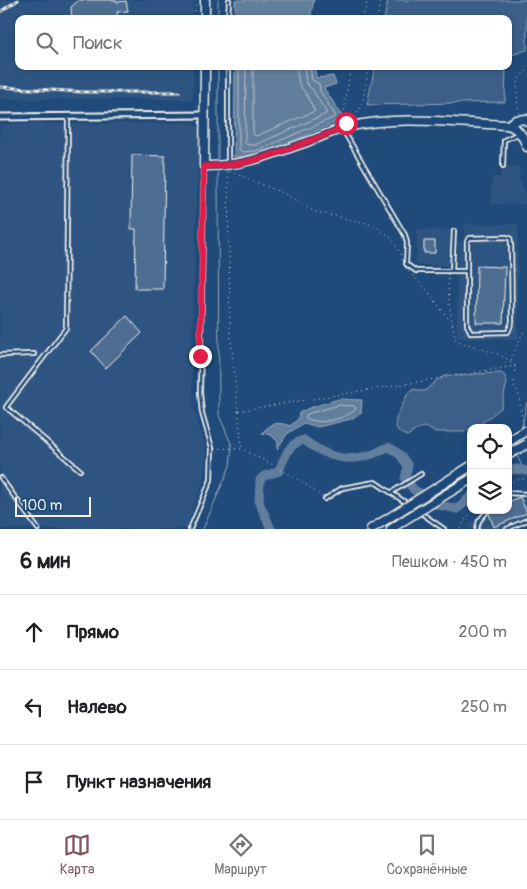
<!DOCTYPE html>
<html lang="ru">
<meta charset="utf-8">
<style>
body{margin:0;font-family:Pangolin,sans-serif;background:#f6f6f6;color:#202124}
.controls{position:absolute;right:15px;bottom:15px;display:grid;overflow:hidden;border-radius:10px;box-shadow:0 1px 4px #0004}
.controls button{width:45px;height:45px;display:grid;place-items:center;padding:0;border:0;border-bottom:1px solid #e0e0e0;background:#fff;color:#202124;font:25px sans-serif}
.scale{position:absolute;left:15px;bottom:12px;width:76px;box-sizing:border-box;padding-left:5px;border:2px solid #f4f1e8;border-top:0;font-size:14px;line-height:18px;white-space:nowrap;color:#f4f1e8;-webkit-text-stroke:4px #1f4a7a;paint-order:stroke}
.stop{position:absolute;width:15px;height:15px;margin:-11px;border:4px solid #e11d48;border-radius:50%;background:#fff}
.stop.end{background:#e11d48;border-color:#fff;box-shadow:0 1px 5px #0008}
.list{margin:0;padding:0;list-style:none}
h2{display:flex;justify-content:space-between;align-items:center;height:65px;margin:0;padding:0 20px;font-size:21px}
h2 small{font-size:16px;font-weight:400;color:#757577}
.list li{display:grid;grid-template-columns:32px 1fr auto;gap:15px;align-items:center;box-sizing:border-box;height:75px;padding:0 20px;border-top:1px solid #e0e0e0}
.list b{display:block;font-size:19px;white-space:nowrap}
.list em{font-size:16px;font-style:normal;color:#757577}
.icon{flex:none;width:28px;height:28px;fill:none;stroke:currentColor;stroke-width:2;stroke-linecap:round;stroke-linejoin:round}
.map{position:relative;flex:none;width:527px;height:529px;overflow:hidden}
.search{position:absolute;background:#fff;box-shadow:0 1px 4px #0004;left:15px;right:15px;top:15px;height:55px;display:flex;align-items:center;gap:12px;box-sizing:border-box;padding:0 18px;border-radius:10px;color:#757577;font-size:19px}
.sheet{height:290px;background:#fff}
nav{display:flex;justify-content:space-around;align-items:center;box-sizing:border-box;height:70px;border-top:1px solid #e0e0e0;background:#fff;font-size:14px;color:#757577}
nav a{display:grid;justify-items:center;gap:2px}
nav .on{color:#84575d}
.map>svg:first-child{display:block}
.built{fill:#2d5581}
.green{fill:#3a5f88;stroke:#97a8b8}
.water{fill:#627e9d;stroke:#9cacbb}
.lines{fill:none;stroke-linecap:round;stroke-linejoin:round}
.shore{stroke:#bac3ca;stroke-width:1}
.stream{stroke:#9cacbb;stroke-width:1}
.river{stroke:#627e9d;stroke-width:9}
.building{fill:#4d6e92;stroke:#f4f1e8}
.lane-casing{stroke:#f4f1e8;stroke-width:6}
.street-casing{stroke:#f4f1e8;stroke-width:9}
.secondary-casing{stroke:#f4f1e8;stroke-width:11}
.primary-casing{stroke:#f4f1e8;stroke-width:11}
.path{stroke:#f4f1e8;stroke-width:1;stroke-dasharray:1 4;stroke-linecap:butt}
.lane{stroke:#1f4a7a;stroke-width:2.5}
.street{stroke:#1f4a7a;stroke-width:5}
.secondary{stroke:#1f4a7a;stroke-width:8}
.primary{stroke:#1f4a7a;stroke-width:8}
.rail-casing{stroke:#f4f1e8;stroke-width:3}
.rail{stroke:#1f4a7a;stroke-width:1;stroke-dasharray:4;stroke-linecap:butt}
.primary-bridge-casing{stroke:#f4f1e8;stroke-width:11;stroke-linecap:butt}
.primary-bridge{stroke:#1f4a7a;stroke-width:8}
.route{stroke:#e11d48;stroke-width:6}
</style>
<div class="map">
<svg width="527" height="529" viewBox="0 0 527 529">
<rect width="100%" height="100%" fill="#1f4a7a"/>
<filter id="ink" filterUnits="userSpaceOnUse"><feTurbulence type="fractalNoise" baseFrequency=".02" numOctaves="2"/><feDisplacementMap in="SourceGraphic" scale="10" xChannelSelector="R" yChannelSelector="G"/><feConvolveMatrix kernelMatrix="1 2 1 2 8 2 1 2 1" color-interpolation-filters="sRGB"/></filter>
<g filter="url(#ink)">
<!-- built -->
<path class="built" d="M0,0h193v19h-174v47h174v33h-193z
M193,123l6,6 -8,237 3,45 12,37 -2,30 -18,51h-186v-405z
M501,166l18,1v12l8,18v7h-36l1,-27h9z
M465,224h53v115l-61,-1 1,-96h7z
M417,229l33,1 -1,36 -33,-1z
M508,490h19v34l-13,5h-46l1,-5 18,-14h21z"/>
<!-- green -->
<path class="green" d="M388,0h139v50l-19,6v-37h-124z
M375,66h131l-1,36 -138,3z
M501,373l4,3 2,6 -6,26 -22,17 -16,7h-28l-10,-5 -5,1 -13,8c-18,-6 -11,-20 -4,-32 4,-7 3,-12 12,-15l5,2h5l12,-11 10,-5 16,1 11,-2z"/>
<!-- water -->
<path class="water" d="M235,0h79l-4,19h-75z
M235,66h80l1,12 17,-2 3,8 -12,4 20,31 -87,37 -23,1z
M339,399l23,1 -1,13 -10,6 -33,8 -14,-4 -17,11 -10,15 1,-7 -7,-7 -9,-2c9,-10 15,-12 28,-7l8,-7 1,-6 10,-5z"/>
<g class="lines">
<!-- shore -->
<path class="shore" d="M239,66v83l3,3 14,-1 79,-34v-2l-15,-24 -1,-7 -7,-4 -2,-14
M246,66l-1,77 3,2h7l71,-31v-2l-14,-23 -6,-6 -2,-17
M253,66v68l3,2 59,-25 -9,-17 -7,-10 -3,-18
M340,405l14,1 2,3c-11,10 -37,17 -50,9v-3l4,-2z"/>
<!-- stream -->
<path class="stream" d="M218,0v19
M218,66v94
M521,430l6,-28
M516,453l7,16
M508,463l6,-7
M203,529l27,-63 2,-20 -13,-31 -1,-243"/>
<!-- river -->
<path class="river" d="M508,471l8,-2 11,2
M271,529l-12,-27 1,-22 4,-4 15,-5c6,-14 9,-28 25,-31 21,16 41,23 66,15 6,-1 12,-6 18,-8 10,4 14,10 20,19l-3,12 9,12 8,4 13,10 22,5 5,-4 9,-9"/>
</g>
<!-- building -->
<path class="building" d="M79,0h37l1,2 9,-1 2,10 -11,1 1,7h-46l-1,-12z
M132,155l33,1 -2,133h-28l1,-60h-5z
M424,241h11v12h-11z
M477,266l28,1 -2,56h-27z
M127,316l15,17 -36,35 -15,-17z
M520,497l7,16 -33,14 -5,-13 2,-4h17v-8z"/>
<g class="lines">
<defs>
<path id="lane" d="M228,19l1,-19
M68,117l-2,211 -60,79 74,63
M343,130l62,105 2,8 -1,21 10,7h51v54l4,8 37,-1 4,-10 -1,-80 -1,-4 -4,-1 -36,1 -3,3v30
M228,162v-96
M503,166l1,-26 13,-6
M452,271l2,-40
M0,355l34,-1
M1,478l37,51
M392,492l29,-18
M508,493l19,1
M325,499l17,-11 33,-6 42,28
M421,513l23,16
M190,529l21,-49 1,-32 -10,-35 -2,-20 4,-225
M477,529l2,-8 9,-11
M507,529l20,-9"/>
<path id="street" d="M0,117l205,-2"/>
<path id="secondary" d="M205,19v-19
M205,66l-1,100c39,1 74,-14 111,-27 10,-4 21,-9 32,-12 52,-12 108,-4 161,-2l8,-5 10,-1 1,2
M508,125c11,4 15,11 19,22"/>
<path id="primary" d="M371,529l29,-18
M391,529l15,-10"/>
</defs>
<!-- lane casing -->
<use href="#lane" class="lane-casing"/>
<!-- street casing -->
<use href="#street" class="street-casing"/>
<!-- secondary casing -->
<use href="#secondary" class="secondary-casing"/>
<!-- primary casing -->
<use href="#primary" class="primary-casing"/>
<!-- path -->
<path class="path" d="M195,0v19
M362,19l6,-19
M377,19l3,-19
M519,113c-1,-15 -7,-33 8,-42
M347,120l-3,-9 7,-45
M350,120c16,-10 15,-36 18,-54
M230,171l6,3 49,20 30,18 48,10 14,5 13,10 11,17 1,6
M228,172l2,157 8,82 277,-45 -1,20 4,5 5,34
M405,268l23,23 25,34
M448,274l1,29 6,35c5,6 14,6 21,9 13,4 31,9 39,19
M511,360l11,-26 5,-4
M238,411l4,37
M215,448l27,1 33,17 32,19 15,12
M508,482l19,-4
M461,529l4,-9 9,-10"/>
<!-- lane -->
<use href="#lane" class="lane"/>
<!-- street -->
<use href="#street" class="street"/>
<!-- secondary -->
<use href="#secondary" class="secondary"/>
<!-- primary -->
<use href="#primary" class="primary"/>
<defs>
<path id="rail" d="M0,12l18,-12
M0,87l83,5h96"/>
</defs>
<!-- rail casing -->
<use href="#rail" class="rail-casing"/>
<!-- rail -->
<use href="#rail" class="rail"/>
<defs>
<path id="primary-bridge" d="M508,442l19,-12
M508,455l19,-11
M400,511l71,-45
M406,519l65,-40"/>
</defs>
<!-- primary-bridge casing -->
<use href="#primary-bridge" class="primary-bridge-casing"/>
<!-- primary-bridge -->
<use href="#primary-bridge" class="primary-bridge"/>
</g>
</g>
<g class="lines" filter="url(#ink)">
<!-- route -->
<path class="route" d="M200,356l4,-190c49,2 94,-22 140,-38l2,-5"/>
</g>
</svg>
<div class="controls">
<button><svg class="icon" aria-label="locate" viewBox="0 0 24 24"><circle cx="12" cy="12" r="6"/><path d="M12 2v4M12 18v4M2 12h4M18 12h4"/></svg></button>
<button><svg class="icon" aria-label="layers" viewBox="0 0 24 24"><path d="M12 4l9 5-9 5-9-5zM3 14l9 5 9-5"/></svg></button>
</div>
<div class="scale">100 m</div>
<div class="stop" style="left:346px;top:123px"></div>
<div class="stop end" style="left:200px;top:356px"></div>
<div class="search"><svg class="icon" aria-label="search" viewBox="0 0 24 24"><circle cx="10" cy="10" r="6"/><path d="M15 15l6 6"/></svg>Поиск</div>
</div>
<section class="sheet">
<h2>6 мин<small>Пешком · 450 m</small></h2>
<ul class="list">
<li><svg class="icon" aria-label="ahead" viewBox="0 0 24 24"><path d="M12 20V5M6 11l6-6 6 6"/></svg><div><b>Прямо</b></div><em>200 m</em></li>
<li><svg class="icon" aria-label="left" viewBox="0 0 24 24"><path d="M17 20v-9H6M10 6l-5 5 5 5"/></svg><div><b>Налево</b></div><em>250 m</em></li>
<li><svg class="icon" aria-label="arrive" viewBox="0 0 24 24"><path d="M6 21V4h12l-3 4 3 4H6"/></svg><div><b>Пункт назначения</b></div></li>
</ul>
</section>
<nav>
<a class="on"><svg class="icon" aria-label="map" viewBox="0 0 24 24"><path d="M3 6l6-2 6 2 6-2v14l-6 2-6-2-6 2zM9 4v14M15 6v14"/></svg>Карта</a>
<a><svg class="icon" aria-label="directions" viewBox="0 0 24 24"><path d="M12 3l9 9-9 9-9-9zM9 14v-3h6M13 9l2 2-2 2"/></svg>Маршрут</a>
<a><svg class="icon" aria-label="saved" viewBox="0 0 24 24"><path d="M7 4h10v16l-5-4-5 4z"/></svg>Сохранённые</a>
</nav>
